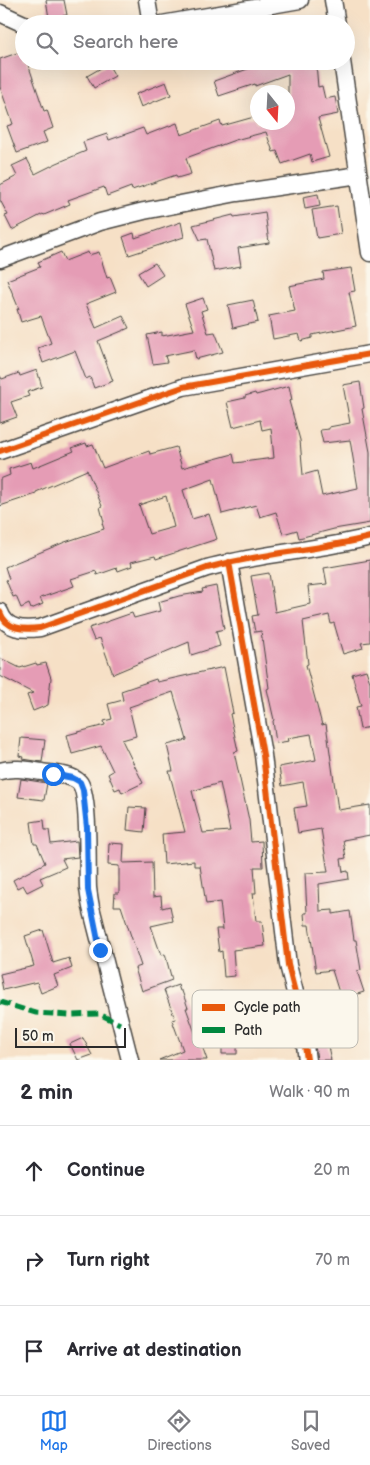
<!DOCTYPE html>
<meta charset="utf-8">
<style>
body{margin:0;font-family:"Balsamiq Sans",sans-serif;background:#f7f7f7;color:#2b2b33}
.compass{position:absolute;left:250px;top:85px;width:45px;height:45px;border-radius:50%;background:#fff;box-shadow:0 5px 20px #0002;rotate:162deg}
.scale{position:absolute;left:15px;bottom:12px;width:111px;box-sizing:border-box;padding-left:5px;border:2px solid #2b2b2b;border-top:0;font-size:14px;line-height:18px;white-space:nowrap;color:#2b2b2b;-webkit-text-stroke:4px #fbf7ec;paint-order:stroke}
.stop{position:absolute;width:15px;height:15px;margin:-11px;border:4px solid #1a73e8;border-radius:50%;background:#fff}
.stop.end{background:#1a73e8;border-color:#fff;box-shadow:0 1px 5px #0008}
.list{margin:0;padding:0;list-style:none}
h2{display:flex;justify-content:space-between;align-items:center;height:65px;margin:0;padding:0 20px;font-size:21px}
h2 small{font-size:16px;font-weight:400;color:#7c7c81}
.list li{display:grid;grid-template-columns:32px 1fr auto;gap:15px;align-items:center;box-sizing:border-box;height:90px;padding:0 20px;border-top:1px solid #e1e1e2}
.list b{display:block;font-size:19px;white-space:nowrap}
.list em{font-size:16px;font-style:normal;color:#7c7c81}
.icon{flex:none;width:28px;height:28px;fill:none;stroke:currentColor;stroke-width:2;stroke-linecap:round;stroke-linejoin:round}
.map{position:relative;flex:none;width:370px;height:1060px;overflow:hidden}
.search{position:absolute;background:#fff;box-shadow:0 5px 20px #0002;left:15px;right:15px;top:15px;height:55px;display:flex;align-items:center;gap:12px;box-sizing:border-box;padding:0 18px;border-radius:28px;color:#7c7c81;font-size:19px}
.sheet{height:335px;background:#fff}
nav{display:flex;justify-content:space-around;align-items:center;box-sizing:border-box;height:70px;border-top:1px solid #e1e1e2;background:#fff;font-size:14px;color:#7c7c81}
nav a{display:grid;justify-items:center;gap:2px}
nav .on{color:#1a73e8}
.map>svg:first-child{display:block}
.building{fill:#e59cb5;fill-rule:evenodd}
.lines{fill:none;stroke-linecap:round;stroke-linejoin:round}
.minor-casing{stroke:#494642;stroke-width:19}
.minor{stroke:#fff;stroke-width:16}
.quiet{stroke:#00873e;stroke-width:5;stroke-dasharray:10 5;stroke-linecap:butt}
.cycleway-casing{stroke:#fbf7ec;stroke-width:9}
.cycleway{stroke:#e8590c;stroke-width:6}
.route{stroke:#1a73e8;stroke-width:6}
.key{fill:#fbf7ec;stroke:#bdbab2;stroke-width:1}
.key-label{font-size:14px;fill:#2b2b2b}
</style>
<div class="map">
<svg width="370" height="1060" viewBox="0 0 370 1060">
<rect width="100%" height="100%" fill="#fbf7ec"/>
<filter id="ink" filterUnits="userSpaceOnUse"><feTurbulence type="fractalNoise" baseFrequency=".02" numOctaves="2"/><feDisplacementMap in="SourceGraphic" scale="10" xChannelSelector="R" yChannelSelector="G"/><feConvolveMatrix kernelMatrix="1 2 1 2 8 2 1 2 1" color-interpolation-filters="sRGB"/></filter>
<filter id="wash" filterUnits="userSpaceOnUse"><feTurbulence type="fractalNoise" baseFrequency=".0096" numOctaves="4" result="noise"/><feDisplacementMap in="SourceGraphic" scale="20" xChannelSelector="R" yChannelSelector="G"/><feGaussianBlur stdDeviation="1.12" result="paint"/><feColorMatrix in="noise" values="0 0 0 0 0 0 0 0 0 0 0 0 0 0 0 0 0 1.4 0 .05"/><feComposite in="paint" operator="in"/></filter>
<g filter="url(#wash)">
<rect width="100%" height="100%" fill="#f6e0c6"/>
<g id="blocks">
<!-- building -->
<path class="building" d="M46,0h18l3,15 -18,3z
M23,51l1,10h3l17,50 3,-1 6,18 -10,4 4,10 -30,11 -10,-27 6,-2 -13,-37v-28z
M270,61h21l1,5 24,-3 2,24 4,-1 3,13 10,-2 3,17 -20,4 11,39 -17,5 -2,-8 -28,10 -5,-13 -4,1 -7,-20 -31,8 -49,18 5,16 -14,4 -1,-3 -44,15 -1,-3 -24,9 -3,-9 -36,13 2,4 -26,11 -1,-1 -31,16 -7,-14 3,-1 -8,-15v-15l17,-9 -5,-10 15,-7 8,15 22,-11 29,-12 -3,-9 24,-8 2,6 34,-12 3,7 31,-12 4,12 39,-14 2,5 32,-9 2,5h32v-48l-33,12v-2l-36,12 -5,-15z
M108,64l7,12 -21,12 -7,-12z
M166,82l5,13 -30,12 -5,-13z
M318,194l2,12 -15,3 -2,-12z
M337,206l4,28 -24,4 -5,-28z
M265,212l4,31 -31,5 3,18 -27,5 -7,-32 -7,1 -7,-15 40,-10 1,2z
M181,222l3,15 -55,18 -6,-18 11,-4 1,5z
M61,252l4,9 23,-9 1,3 10,-3 8,26 3,-1 6,15 -30,12 10,24 27,-12 6,12 -31,13 15,40 -19,7 -4,-11 -4,2 -11,-28 -32,12 -5,-15 13,-5 -10,-27 -20,6 -4,-13h2l-12,-29 33,-13 -2,-5z
M155,263l8,12 -17,11 -8,-13z
M351,268l4,23 -6,1 7,34 -44,9v3l-11,3 -2,-7 -26,5 -4,-23 26,-5 -6,-25 35,-7 -1,-7z
M203,298l4,11 -6,2 7,22 7,-1 8,20 -27,7 -2,-9 -29,6 2,6 -14,2 -6,-29 15,-3v4l32,-6 -9,-26z
M253,300l5,22 -25,6 -5,-23z
M37,370l5,17 -15,5 2,4 -18,6 6,15 -17,6v-47l2,3 17,-6 1,3z
M360,382l4,26 -2,1 8,43v71l-36,6 -35,9 -2,-8 -14,4 -7,-22 -16,5 -4,-12 -34,9 -9,-35 -30,11 9,29 17,-5 8,25 -61,20 -1,-3 -24,6 1,4 -14,5 -1,-3 -20,7 -1,-4 -25,8 3,7 -34,12 3,6 -12,5 -2,-5 -8,4 -5,-12 -3,1 -7,-17 3,-1 -4,-12 60,-25 39,-13 -2,-6 2,-1 -4,-15 2,-1 -15,-36 -51,22v2l-36,12v-27l10,-4 -1,-6 22,-7 2,6 41,-17 -2,-3 14,-5 1,3 6,-2 10,24 46,-17 1,3 26,-7 6,21 51,-14 2,9 39,-5 -3,-30 -9,2 -2,-10 -27,7 -6,-25 18,-4v-2l10,-3 1,2 33,-9 3,14 -3,1 11,39 3,35 14,-4 5,25 36,-8 -8,-48 -27,3 -3,-13 9,-1v-2l21,-4 -7,-38zM166,496l8,31 -25,7 -10,-29z
M370,560v82l-9,1 2,5 -20,6 -9,-31 -3,1 -2,-9 -26,6 5,43 -2,1 16,60 4,-1 12,86 32,-5v30l-27,5 3,18 -5,1 2,13 5,-1 1,8 -30,5 1,27 13,-1v4l17,-3 4,29h2l5,30 -4,1 7,21 -23,7 -9,-29 -16,2 -7,-47h-4l-1,-12h3l-2,-40 23,-1 -7,-43 -23,4 -4,-25 13,-2 -4,-24 -21,4 -3,-19 37,-7 -5,-26 -23,4 1,3 -13,2 -3,-22 1,-1 -7,-31 2,-1 -8,-57 -6,1 -3,-16 6,-1 -7,-39 18,-3 6,39 35,-8 -2,-18 19,-2 -3,-16z
M216,586l8,43 -8,2 4,15 -29,9 -2,-13 -76,32 -13,-36 -6,2 -5,-12 43,-15 2,5 26,-7 -2,-9 21,-6 24,-4 -1,-3z
M0,658l20,10 16,-5 1,2 9,-2 5,15 -3,27 -15,6 -6,-16 6,-2 -33,-17z
M224,667l9,46 -3,1 8,37 -4,1 15,68 2,22 11,-1 1,26h-9l2,26h-3l3,28h6l3,25 -32,4 2,26 -11,1 -2,-26 -3,1 -3,-23h7l-3,-27 -14,2 -6,-38h-6v-5l-30,3 -2,-30 23,-2 -16,-61h4l-6,-26 20,-5 -14,-48 -44,15 7,29 -14,4 21,43 -21,10 -2,-5 -5,2 -7,-16 5,-3 -12,-25 -29,8 -5,-19 38,-10 -1,-4 8,-2 -4,-15 15,-4 -2,-9 35,-12 1,3zM220,783l10,48 -27,2 -11,-42z
M366,670l4,12v45l-10,2 -4,-22 5,-1 -9,-32z
M21,738l24,2 -3,22 -19,-3 1,-2 -5,-1z
M21,779l26,4 -3,17 -26,-3z
M129,807l17,1 -2,24 -17,-2z
M44,820l1,10h4l2,14 26,-3 1,16 -16,2 4,8 -26,11 3,6 -16,8 -4,-7 -6,3 -4,-8 32,-17 -8,-19h-3l-3,-22z
M109,843l15,1 -1,19 29,-1 1,35 8,-1 1,12 8,-2 3,15 -22,5 10,29 4,-1 7,26 -30,11 -7,-23 6,-2 -20,-60h-7l1,-13h4v-27l-11,-1z
M43,930l10,33 16,-5 3,10 -18,7 4,11 -17,7 -4,-11 -34,8 -3,-16 34,-8 -9,-30z
M178,985l2,6h2l6,17h-2l12,33 2,-1 7,20h-48l24,-10 -11,-30 3,-1 -11,-29z
M219,992h15l1,8h3l-1,54h-15v-32h-3z
M83,1038l9,17 -14,5 -8,-16z
M327,1042l4,18h-14l-2,-15z"/>
</g>
</g>
<g filter="url(#ink)">
<use href="#blocks" fill-opacity="0" stroke="#494642" stroke-width="1"/>
<g class="lines">
<defs>
<path id="minor" d="M147,0l4,24
M333,0l4,24
M0,13l24,11
M162,24l138,-24
M342,61l28,192
M0,259l100,-37 44,-11 93,-18 122,-18
M0,451l183,-64 187,-33
M229,562l34,193 25,210 13,51 6,44
M0,612c6,18 24,18 40,16l167,-60c53,-15 109,-17 163,-31
M0,771c14,-4 28,-1 42,1 11,2 29,2 37,10 11,11 8,87 9,106 1,8 2,16 4,23l38,149"/>
</defs>
<!-- minor casing -->
<use href="#minor" class="minor-casing"/>
<!-- minor -->
<use href="#minor" class="minor"/>
<!-- quiet -->
<path class="quiet" d="M0,1002l36,11 34,2 29,-1 21,10"/>
<defs>
<path id="cycleway" d="M0,451l183,-64 187,-33
M229,562l34,193 25,210 13,51 6,44
M0,612c6,18 24,18 40,16l167,-60c53,-15 109,-17 163,-31"/>
</defs>
<!-- cycleway casing -->
<use href="#cycleway" class="cycleway-casing"/>
<!-- cycleway -->
<use href="#cycleway" class="cycleway"/>
</g>
</g>
<g class="lines" filter="url(#ink)">
<!-- route -->
<path class="route" d="M53,774l20,4 7,4 3,8 4,38 1,62 12,60"/>
</g>
<!-- legend -->
<rect x="192" y="990" width="166" height="58" rx="8" class="key"/>
<rect x="202" y="1004" width="23" height="7" fill="#e8590c"/>
<rect x="202" y="1027" width="23" height="6" fill="#00873e"/>
<g class="key-label">
<text x="234" y="1012">Cycle path</text>
<text x="234" y="1035">Path</text>
</g>
</svg>
<svg class="compass" viewBox="-18 -18 36 36"><path d="M0-13l5 13h-10z" fill="#e53935"/><path d="M0 13l5-13h-10z" fill="#7c7c81"/></svg>
<div class="scale">50 m</div>
<div class="stop" style="left:53px;top:774px"></div>
<div class="stop end" style="left:100px;top:950px"></div>
<div class="search"><svg class="icon" aria-label="search" viewBox="0 0 24 24"><circle cx="10" cy="10" r="6"/><path d="M15 15l6 6"/></svg>Search here</div>
</div>
<section class="sheet">
<h2>2 min<small>Walk · 90 m</small></h2>
<ul class="list">
<li><svg class="icon" aria-label="ahead" viewBox="0 0 24 24"><path d="M12 20V5M6 11l6-6 6 6"/></svg><div><b>Continue</b></div><em>20 m</em></li>
<li><svg class="icon" aria-label="right" viewBox="0 0 24 24"><path d="M7 20v-9h11M14 6l5 5-5 5"/></svg><div><b>Turn right</b></div><em>70 m</em></li>
<li><svg class="icon" aria-label="arrive" viewBox="0 0 24 24"><path d="M6 21V4h12l-3 4 3 4H6"/></svg><div><b>Arrive at destination</b></div></li>
</ul>
</section>
<nav>
<a class="on"><svg class="icon" aria-label="map" viewBox="0 0 24 24"><path d="M3 6l6-2 6 2 6-2v14l-6 2-6-2-6 2zM9 4v14M15 6v14"/></svg>Map</a>
<a><svg class="icon" aria-label="directions" viewBox="0 0 24 24"><path d="M12 3l9 9-9 9-9-9zM9 14v-3h6M13 9l2 2-2 2"/></svg>Directions</a>
<a><svg class="icon" aria-label="saved" viewBox="0 0 24 24"><path d="M7 4h10v16l-5-4-5 4z"/></svg>Saved</a>
</nav>
